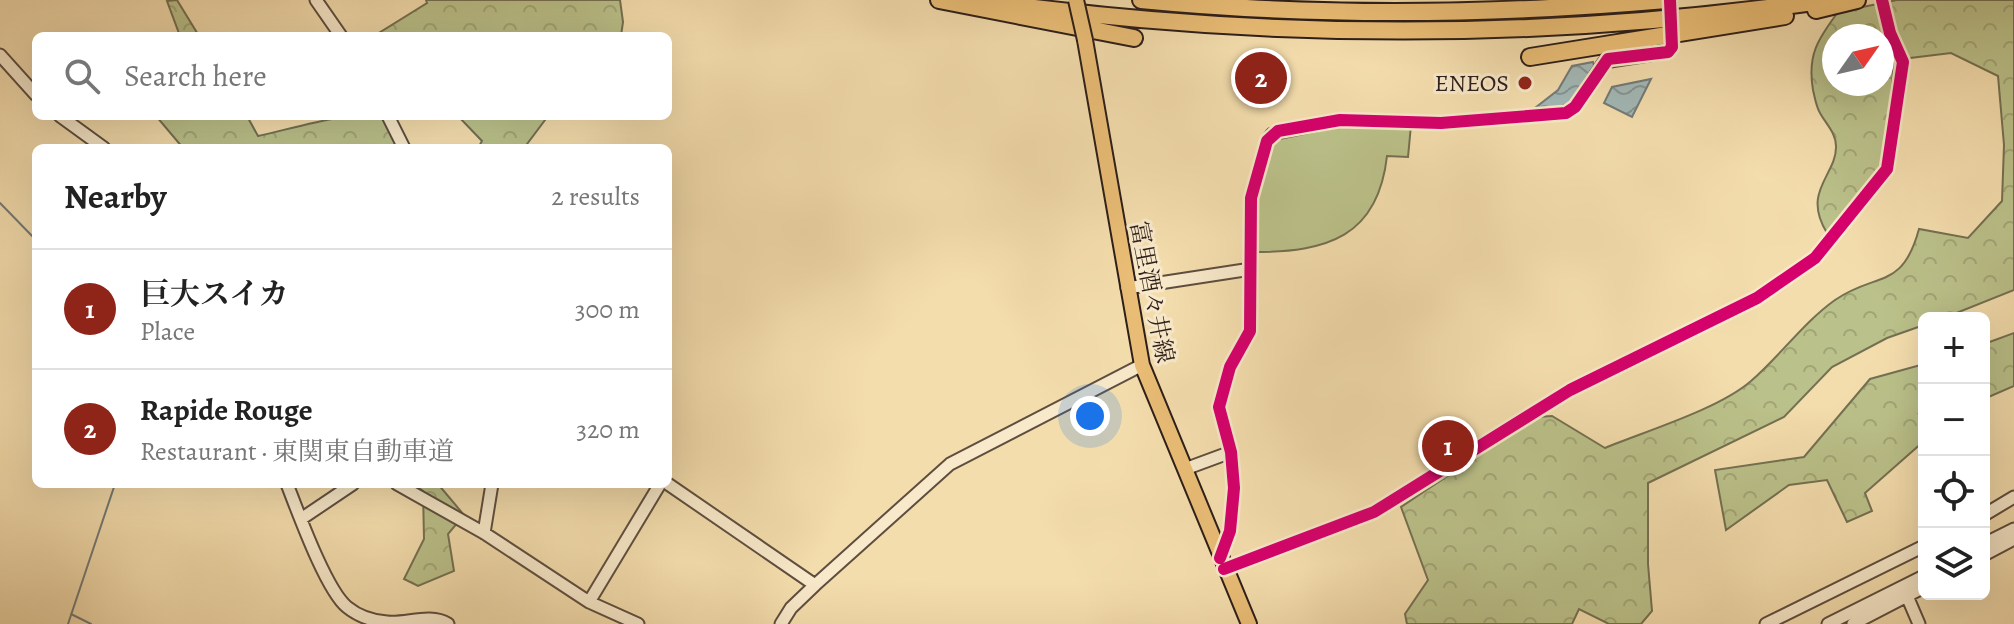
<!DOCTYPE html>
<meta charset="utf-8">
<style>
body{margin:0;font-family:Alegreya,"Noto Serif JP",serif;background:#f6f6f6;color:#222}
.controls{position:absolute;right:24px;bottom:24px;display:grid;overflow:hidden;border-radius:12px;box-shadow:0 8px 32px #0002}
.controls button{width:72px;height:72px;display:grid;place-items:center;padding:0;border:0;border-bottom:2px solid #e0e0e0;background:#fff;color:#222;font:40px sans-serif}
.compass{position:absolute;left:1822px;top:24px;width:72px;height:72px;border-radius:50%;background:#fff;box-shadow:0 8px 32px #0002;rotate:56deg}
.you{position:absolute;left:1090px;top:416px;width:28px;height:28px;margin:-20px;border:6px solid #fff;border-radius:50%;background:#1a73e8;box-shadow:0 0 0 12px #1a73e833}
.badge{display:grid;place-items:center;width:52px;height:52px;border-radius:50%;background:#8f2418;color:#fff;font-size:26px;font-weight:700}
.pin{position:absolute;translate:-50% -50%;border:4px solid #fff;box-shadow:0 2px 8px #0006}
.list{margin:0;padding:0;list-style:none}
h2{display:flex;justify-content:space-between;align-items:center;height:104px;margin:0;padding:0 32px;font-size:34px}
h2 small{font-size:26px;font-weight:400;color:#767676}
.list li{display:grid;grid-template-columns:52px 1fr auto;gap:24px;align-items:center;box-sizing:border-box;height:120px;padding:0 32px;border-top:2px solid #e0e0e0}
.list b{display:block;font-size:30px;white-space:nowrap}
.list p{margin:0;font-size:26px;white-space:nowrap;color:#767676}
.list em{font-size:26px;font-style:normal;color:#767676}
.icon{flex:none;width:44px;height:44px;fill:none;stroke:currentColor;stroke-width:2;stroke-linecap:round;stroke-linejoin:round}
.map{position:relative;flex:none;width:2014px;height:624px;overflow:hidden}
.search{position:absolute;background:#fff;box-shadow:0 8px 32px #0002;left:32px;top:32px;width:640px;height:88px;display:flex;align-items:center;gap:20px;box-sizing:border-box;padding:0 28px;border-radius:12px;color:#767676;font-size:30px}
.panel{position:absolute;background:#fff;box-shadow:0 8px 32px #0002;left:32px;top:144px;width:640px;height:344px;border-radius:12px}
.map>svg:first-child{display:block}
.forest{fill:url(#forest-crowns);stroke:#747052;stroke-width:2;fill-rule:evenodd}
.pitch{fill:#bbc18a;stroke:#747052;stroke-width:2}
.water{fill:url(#water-waves);stroke:#737a78;stroke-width:2}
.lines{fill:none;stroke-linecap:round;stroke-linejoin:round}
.stream{stroke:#737a78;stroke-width:2}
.minor-casing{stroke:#5e4e3f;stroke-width:15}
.major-casing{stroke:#2c1e1a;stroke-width:18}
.highway-casing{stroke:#2c1e1a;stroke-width:20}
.minor{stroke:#f8e9ca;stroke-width:11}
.major{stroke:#eabe76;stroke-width:14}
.highway{stroke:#eabe76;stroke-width:16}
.major-bridge-casing{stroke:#2c1e1a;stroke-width:18;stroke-linecap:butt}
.major-bridge{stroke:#eabe76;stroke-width:14}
.cycleway-casing{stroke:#f8e9ca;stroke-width:17}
.cycleway{stroke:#d6006c;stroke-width:12}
.poi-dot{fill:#8f2418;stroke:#f8e9ca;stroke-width:3}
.labels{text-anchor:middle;stroke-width:6;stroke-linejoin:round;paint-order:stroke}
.poi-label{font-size:24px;fill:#2c1e1a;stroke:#f8e9ca;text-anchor:end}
.street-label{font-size:24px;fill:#2c1e1a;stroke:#f8e9ca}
</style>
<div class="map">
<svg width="2014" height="624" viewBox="0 0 2014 624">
<defs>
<pattern id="forest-crowns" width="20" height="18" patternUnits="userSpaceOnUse" patternTransform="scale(2)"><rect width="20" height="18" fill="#bbc18a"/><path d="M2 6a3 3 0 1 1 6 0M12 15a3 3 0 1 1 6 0" fill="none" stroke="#a1a576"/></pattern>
<pattern id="water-waves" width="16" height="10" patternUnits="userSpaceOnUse" patternTransform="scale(2)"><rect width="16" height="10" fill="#a2b8b6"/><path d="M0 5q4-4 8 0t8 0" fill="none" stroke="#849593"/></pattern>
</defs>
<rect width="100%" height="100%" fill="#f4ddad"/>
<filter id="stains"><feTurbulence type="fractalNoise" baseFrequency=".0025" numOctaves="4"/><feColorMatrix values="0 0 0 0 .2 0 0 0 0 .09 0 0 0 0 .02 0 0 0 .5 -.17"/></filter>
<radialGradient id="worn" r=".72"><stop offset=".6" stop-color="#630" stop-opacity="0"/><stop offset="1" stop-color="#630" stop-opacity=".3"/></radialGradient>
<!-- forest -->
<path class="forest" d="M177,0l22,36h-19l-13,-35z
M426,0h194l3,22 -2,14h-247l53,-33z
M1897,0h117v290l-70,28h-20v7l-37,13 -55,29 -48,50 -136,66v81l4,47 -11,13h-32l-30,-15 -7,15h-165l-2,-10 23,-34 -27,-73 135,-90 16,-1 53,32c41,-17 114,-39 146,-67 29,-25 53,-59 84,-81 42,-29 67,-9 84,-71l49,9 34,-37 2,-56 -6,-69 -47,-23 -57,7 -8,96 -14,24 -45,53c-26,-42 10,-58 9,-87 0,-13 -10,-22 -16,-33 -4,-7 -5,-15 -7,-23 -6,-35 5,-51 25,-78zM1834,36h48v48h-48z
M156,116h91l11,20c26,-5 103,-29 124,-19 12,6 16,21 22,31h-221z
M458,116h90l-24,32h-46l4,-7z
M2014,333v53l-30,13v-55z
M1924,364v49l-5,1 5,6v21l-59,52 7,18 -25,11 -20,-42 -38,5 -63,45 -11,-60 89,-13 66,-78z
M413,484h25l26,31 -16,19 6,37 -36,15 -14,-7 20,-40 -1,-48z"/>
<!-- pitch -->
<path class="pitch" d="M1340,122l71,3 -3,32 -21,-1c-9,81 -60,96 -133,96v-53l20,-63z"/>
<!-- water -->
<path class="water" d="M1593,62l2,7 -5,2c-2,29 -27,37 -52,41l-3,-4 23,-18 14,-24z
M1651,79l-19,38 -28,-14 8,-16z"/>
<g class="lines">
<!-- stream -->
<path class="stream" d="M0,203l36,37
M71,614l20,10
M68,624l47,-140"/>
<defs>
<path id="minor" d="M316,0l25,36
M0,55l36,40
M60,116l44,32
M388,116l16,32
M1127,288l124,-19
M1185,469l46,-17
M287,484c11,28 39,106 60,123 11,9 26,14 40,15 20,2 43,-9 61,2
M397,484l87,49 105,69 49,22
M668,484l147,101
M1984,515l30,-18
M301,519l52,-35
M484,533l8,-49
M1984,544l30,-15
M1984,555l30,-16
M1220,558l10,-27 4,-43 -3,-36 -12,-45 11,-40 20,-36 1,-133 16,-57 5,-7 68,-14 101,3 125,-10 9,-6 29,-45 64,-10 4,-5
M1224,569l150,-57 196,-122 187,-92 58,-40 72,-89 16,-107 -13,-29 -8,-33
M1907,596l12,28
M589,602l71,-118
M781,624l10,-16 24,-23 135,-121 192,-99
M1766,624l158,-78
M1828,624l96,-48
M1853,624l71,-37"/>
<path id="major" d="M1085,40l57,325 107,259"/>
<path id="highway" d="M939,0l195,38
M974,0c282,40 571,41 853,0
M1141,0c174,17 351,15 525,0
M1816,10l41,-10
M1530,57l255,-41"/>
</defs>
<!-- minor casing -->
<use href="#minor" class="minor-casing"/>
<!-- major casing -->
<use href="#major" class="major-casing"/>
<!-- highway casing -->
<use href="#highway" class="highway-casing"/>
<!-- minor -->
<use href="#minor" class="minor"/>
<!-- major -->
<use href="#major" class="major"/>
<!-- highway -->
<use href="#highway" class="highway"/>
<defs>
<path id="major-bridge" d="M1076,0l9,40"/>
</defs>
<!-- major-bridge casing -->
<use href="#major-bridge" class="major-bridge-casing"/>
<!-- major-bridge -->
<use href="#major-bridge" class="major-bridge"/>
<defs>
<path id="cycleway" d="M1220,558l10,-27 4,-43 -3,-36 -12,-45 11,-40 20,-36 1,-133 16,-57 11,-10 62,-11 101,3 125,-10 9,-6 33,-48 60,-7 4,-5 -2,-47
M1224,569l150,-57 196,-122 187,-92 58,-40 72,-89 16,-107 -13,-29 -8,-33"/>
</defs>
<!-- cycleway casing -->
<use href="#cycleway" class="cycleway-casing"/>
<!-- cycleway -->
<use href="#cycleway" class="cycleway"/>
</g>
<!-- markers -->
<circle class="poi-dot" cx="1525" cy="83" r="8"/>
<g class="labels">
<!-- poi labels -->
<g class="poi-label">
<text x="1509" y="91">ENEOS</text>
</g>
<!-- street labels -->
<g class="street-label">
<text transform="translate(1152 292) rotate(79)" y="8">富里酒々井線</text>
</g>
</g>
<rect width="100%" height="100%" filter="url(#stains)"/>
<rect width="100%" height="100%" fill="url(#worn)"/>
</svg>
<div class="controls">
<button>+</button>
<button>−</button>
<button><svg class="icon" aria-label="locate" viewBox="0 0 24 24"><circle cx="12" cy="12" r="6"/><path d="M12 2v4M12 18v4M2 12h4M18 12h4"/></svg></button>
<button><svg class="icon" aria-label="layers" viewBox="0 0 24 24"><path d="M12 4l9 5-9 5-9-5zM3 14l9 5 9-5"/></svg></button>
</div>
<svg class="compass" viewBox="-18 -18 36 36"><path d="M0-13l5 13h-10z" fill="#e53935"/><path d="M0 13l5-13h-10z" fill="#767676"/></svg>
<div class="you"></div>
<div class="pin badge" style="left:1448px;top:446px">1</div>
<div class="pin badge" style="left:1261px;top:78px">2</div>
<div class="search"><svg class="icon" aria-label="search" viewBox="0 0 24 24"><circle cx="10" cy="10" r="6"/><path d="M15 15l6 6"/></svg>Search here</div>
<section class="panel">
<h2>Nearby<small>2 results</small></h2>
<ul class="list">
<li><span class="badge">1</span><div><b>巨大スイカ</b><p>Place</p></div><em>300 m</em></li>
<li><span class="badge">2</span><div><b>Rapide Rouge</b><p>Restaurant · 東関東自動車道</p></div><em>320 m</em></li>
</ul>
</section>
</div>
